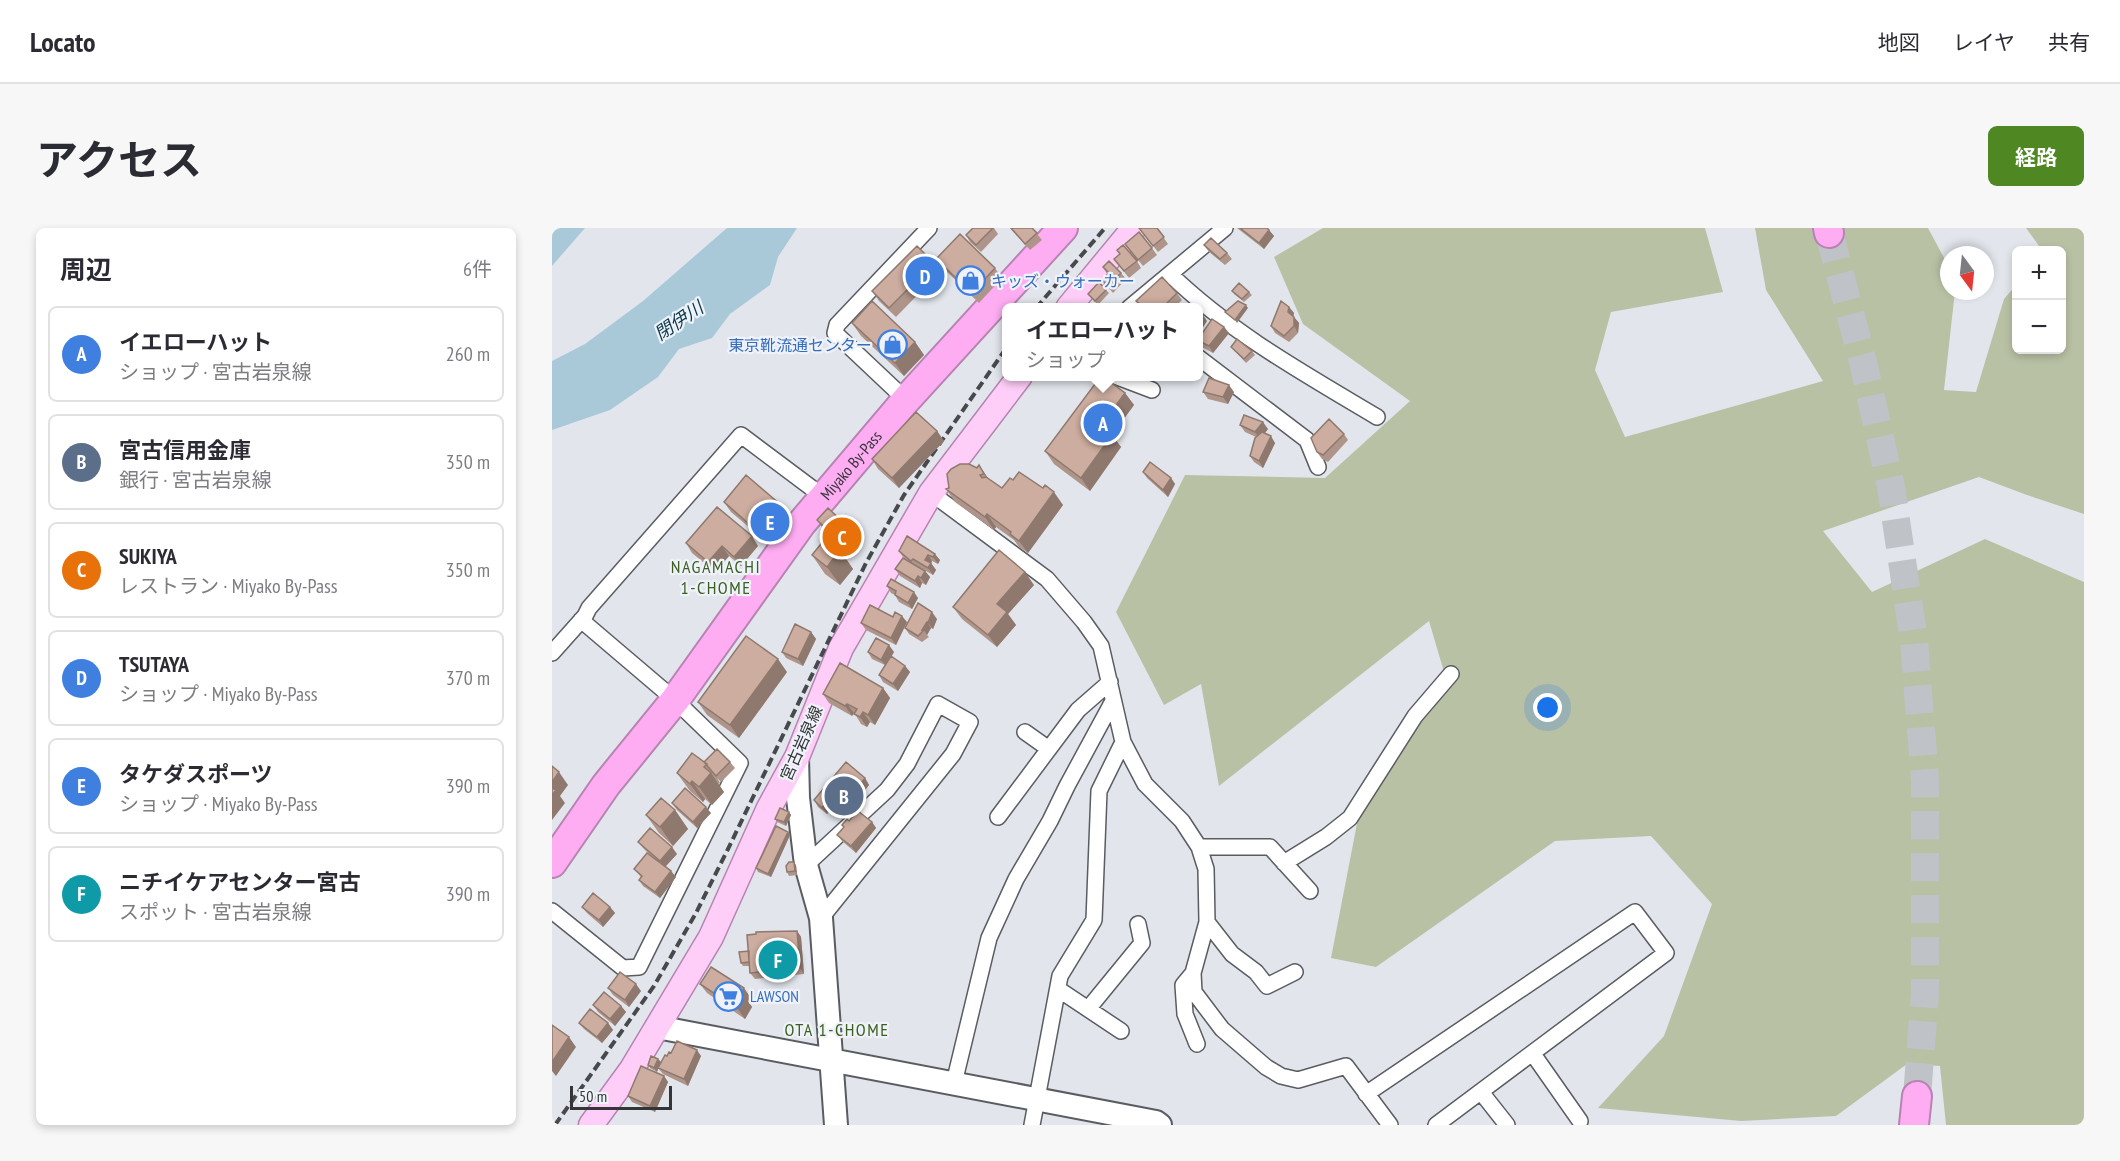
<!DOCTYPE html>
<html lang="ja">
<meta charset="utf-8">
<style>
body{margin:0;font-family:"PT Sans Narrow","Noto Sans JP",sans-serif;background:#f7f7f7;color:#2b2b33}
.controls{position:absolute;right:18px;top:18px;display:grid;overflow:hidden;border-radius:9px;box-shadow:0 3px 9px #0003}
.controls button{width:54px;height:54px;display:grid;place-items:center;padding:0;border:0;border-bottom:2px solid #e1e1e2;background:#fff;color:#2b2b33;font:30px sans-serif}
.compass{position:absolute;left:1388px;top:18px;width:54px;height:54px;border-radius:50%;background:#fff;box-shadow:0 3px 9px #0003;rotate:165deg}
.scale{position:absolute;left:18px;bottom:15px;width:102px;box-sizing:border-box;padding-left:6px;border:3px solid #333537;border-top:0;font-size:16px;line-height:21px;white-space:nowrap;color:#333537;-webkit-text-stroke:4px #eff3f9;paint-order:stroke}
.you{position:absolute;left:996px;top:480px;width:21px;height:21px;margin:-15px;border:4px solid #fff;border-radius:50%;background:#1a73e8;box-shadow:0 0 0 9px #1a73e833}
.badge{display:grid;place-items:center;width:39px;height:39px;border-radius:50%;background:#4f8722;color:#fff;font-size:20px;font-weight:700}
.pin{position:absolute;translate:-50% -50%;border:3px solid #fff;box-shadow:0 2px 6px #0006}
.popup{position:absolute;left:450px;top:75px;width:201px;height:78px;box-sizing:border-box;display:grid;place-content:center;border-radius:9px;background:#fff;filter:drop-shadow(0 2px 4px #0005);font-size:20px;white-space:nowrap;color:#7c7c81}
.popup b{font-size:22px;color:#2b2b33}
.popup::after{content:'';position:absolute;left:50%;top:100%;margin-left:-12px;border:12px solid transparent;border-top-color:#fff}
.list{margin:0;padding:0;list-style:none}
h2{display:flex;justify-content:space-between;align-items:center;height:78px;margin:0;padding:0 24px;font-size:26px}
h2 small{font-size:20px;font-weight:400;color:#7c7c81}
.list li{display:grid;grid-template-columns:39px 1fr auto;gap:18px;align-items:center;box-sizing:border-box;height:96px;margin:0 12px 12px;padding:0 12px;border:2px solid #e1e1e2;border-radius:9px}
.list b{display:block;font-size:22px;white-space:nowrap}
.list p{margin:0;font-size:20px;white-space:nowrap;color:#7c7c81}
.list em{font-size:20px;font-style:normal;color:#7c7c81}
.map{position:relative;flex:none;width:1532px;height:897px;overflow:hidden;border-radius:9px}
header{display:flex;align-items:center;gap:36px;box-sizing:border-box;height:84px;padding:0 30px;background:#fff;border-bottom:2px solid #e1e1e2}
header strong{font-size:28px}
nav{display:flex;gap:33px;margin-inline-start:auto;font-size:21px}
.intro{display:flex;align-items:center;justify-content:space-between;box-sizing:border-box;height:144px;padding:0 36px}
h1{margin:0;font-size:42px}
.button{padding:15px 27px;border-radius:9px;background:#4f8722;color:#fff;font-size:21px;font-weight:700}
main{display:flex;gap:36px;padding:0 36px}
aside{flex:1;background:#fff;border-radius:9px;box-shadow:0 3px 9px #0003}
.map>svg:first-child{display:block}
.green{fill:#b9c1a5}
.water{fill:#a9c9d9}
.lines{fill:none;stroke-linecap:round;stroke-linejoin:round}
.highway-tunnel{stroke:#bfc3c8;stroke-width:28;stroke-dasharray:28 14;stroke-linecap:butt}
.street-casing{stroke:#595c61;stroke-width:18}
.secondary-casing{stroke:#595c61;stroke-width:26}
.primary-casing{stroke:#b783b1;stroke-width:27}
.highway-casing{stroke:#b783b1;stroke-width:32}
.street{stroke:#fff;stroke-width:15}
.secondary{stroke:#fff;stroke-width:22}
.primary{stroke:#fecef8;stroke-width:24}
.highway{stroke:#feadf3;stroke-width:28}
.rail{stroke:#47494c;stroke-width:4;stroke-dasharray:9 4.5;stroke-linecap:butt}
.wall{fill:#af9589}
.shaded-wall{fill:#8f796f}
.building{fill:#ccad9f;stroke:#8f796f;stroke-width:1.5}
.labels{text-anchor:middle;stroke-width:4.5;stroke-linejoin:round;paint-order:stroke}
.shop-label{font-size:16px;fill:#366cbe;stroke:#eff3f9;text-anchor:start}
.street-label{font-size:16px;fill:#333537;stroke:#eff3f9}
.water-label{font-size:18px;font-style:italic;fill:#0a394a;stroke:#eff3f9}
.neighbourhood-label{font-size:18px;letter-spacing:1.5px;fill:#3b5f21;stroke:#eff3f9}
</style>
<header>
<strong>Locato</strong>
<nav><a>地図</a><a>レイヤ</a><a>共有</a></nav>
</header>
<div class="intro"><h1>アクセス</h1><a class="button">経路</a></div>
<main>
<aside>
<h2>周辺<small>6件</small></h2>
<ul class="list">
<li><span class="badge" style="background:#3f7fe0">A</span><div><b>イエローハット</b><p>ショップ · 宮古岩泉線</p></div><em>260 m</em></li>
<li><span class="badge" style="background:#5c6f8a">B</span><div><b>宮古信用金庫</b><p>銀行 · 宮古岩泉線</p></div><em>350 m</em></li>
<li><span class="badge" style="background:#e8710a">C</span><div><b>SUKIYA</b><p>レストラン · Miyako By-Pass</p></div><em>350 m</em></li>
<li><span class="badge" style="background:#3f7fe0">D</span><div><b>TSUTAYA</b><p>ショップ · Miyako By-Pass</p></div><em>370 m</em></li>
<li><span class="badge" style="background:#3f7fe0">E</span><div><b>タケダスポーツ</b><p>ショップ · Miyako By-Pass</p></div><em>390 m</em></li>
<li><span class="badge" style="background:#0f9aa8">F</span><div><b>ニチイケアセンター宮古</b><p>スポット · 宮古岩泉線</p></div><em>390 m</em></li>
</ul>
</aside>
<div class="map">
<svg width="1532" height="897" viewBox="0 0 1532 897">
<rect width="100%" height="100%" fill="#e2e6ec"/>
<!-- green -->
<path class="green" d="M771,0h382l18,64 -112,20 -16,58 30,67 198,-56 -57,-91 -11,-62h173l21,39v24h6l-11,99 32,2 28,-93 12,-14v65h46v-100h-20l-16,-22h58v286l-57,-19 -48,-18 -156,54 49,61 113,-53 99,43v543h-138l-6,-59 -33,-2 -71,52 -95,5 -143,-13 66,-72 48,-132 -61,-68 -96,5 -179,126 -45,-9 35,-181 83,-88 -20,-68 -210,165 -18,-102 -37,21 -48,-93 69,-137 140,3 85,-77 -107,-77 -29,-67z"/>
<!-- water -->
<path class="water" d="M0,0h33l-33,38z
M175,0h70l-19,29 -8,28 -40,29 -18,24 -33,11 -21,28 -48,33 -58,20v-69l33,-17 58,-43z"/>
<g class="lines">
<!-- highway-tunnel -->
<path class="highway-tunnel" d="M1277,5l34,129 28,125 23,154 11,139v214l-8,102"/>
<defs>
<path id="street" d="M619,47c60,58 134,99 206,142
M577,80l96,-80
M647,130l108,82 11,27
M563,148l37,14
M354,172l-71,-67 2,-8 92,-97
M379,265l116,86 37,43 17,24 22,96 22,42 37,37 17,26 7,22 1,53 -14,51 1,19 28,37 44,38 15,9 17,4 48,-14 44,59
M0,425l33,-37 4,-8 152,-173 84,63
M473,504l24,17
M446,589l80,-107 32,-28
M647,619h71l40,44
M732,635l42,-26 24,-19 65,-102 36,-42
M254,637l81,-75 20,-26 31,-60 32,18 -17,32 -132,164
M0,683l71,57 16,-1 101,-204 -65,-63 -94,-80
M655,694l25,32 24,18 11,14 28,-14
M641,745l-10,12 2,29 12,30
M506,761l63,42
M536,781l54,-66 -4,-19
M981,826l47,67
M402,855l35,-145 27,-59 34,-58 17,-35 46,-85
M929,864l26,33
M814,866l269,-182 31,41 -230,172
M480,897l28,-149 34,-56 5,-129 24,-49"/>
<path id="secondary" d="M245,529l1,41 8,67 15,53 15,207
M105,799l499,95 4,3"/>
<path id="primary" d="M516,80l66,-80
M39,897l41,-56 79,-132 58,-129 28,-51 44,-109 90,-155 89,-117"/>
<g id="highway">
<path d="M1276,0l1,5"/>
<path id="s1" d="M0,635l54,-78 69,-85 126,-176 105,-124 157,-172"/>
<path d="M1362,897l3,-29"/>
</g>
</defs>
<!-- street casing -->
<use href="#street" class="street-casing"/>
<!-- secondary casing -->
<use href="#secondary" class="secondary-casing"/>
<!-- primary casing -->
<use href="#primary" class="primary-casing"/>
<!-- highway casing -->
<use href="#highway" class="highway-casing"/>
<!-- street -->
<use href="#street" class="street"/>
<!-- secondary -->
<use href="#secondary" class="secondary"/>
<!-- primary -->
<use href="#primary" class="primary"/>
<!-- highway -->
<use href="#highway" class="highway"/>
<!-- rail -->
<path class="rail" d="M484,80l69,-80
M3,897l99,-139 42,-73 32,-64 138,-286 38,-68 103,-148"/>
</g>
<!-- wall -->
<path class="wall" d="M421,0h21l4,6 -17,18 -11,-10 -4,-7z
M458,0h22l10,12 -12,10z
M587,0h18l11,16 -10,8z
M685,0h30l7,8 -10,13z
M573,16l27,4 5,7 -14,11z
M652,17l23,8 5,6 -7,6 -16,-13z
M568,26l17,7 4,7 -12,10 -15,-19z
M384,31l59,9 7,10 -23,25 -36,-35z
M382,35l6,9 -44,45 -17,-16 -7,-10z
M551,39l18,6 5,6 -13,14 -11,-13 5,-6z
M554,62l3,3 -11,12 -10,-11z
M680,63l17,1 3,3 -8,7 -10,-8z
M625,65l5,7 -8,8h-34l-4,-7z
M737,79l5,6 -1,3 6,7 -1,10 -9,9 -14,-9 -4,-7z
M300,95l63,19 9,13 -20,21 -43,-40z
M672,99l5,6 -16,20 -11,-6 -3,-5v-4z
M679,119l21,4 3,4 -9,8z
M651,164h31l-6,12 -20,-5z
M573,165l9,12 -22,30 9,12 -31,44 -36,-27 -9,-13z
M688,197l28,4 -3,4 10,10 -12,25 -9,-6 -4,-6 6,-19 -11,-5z
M385,203l7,10 -45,47 -21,-19 -6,-10z
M792,206l4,6 -20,22 -6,-3 -5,-7z
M427,237l10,15 13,8 11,-8 50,25 -35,48 -9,-6 -5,-7 -18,-13 -2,3 -39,-28 -9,-13z
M591,244l28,6 4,6 -7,13 -21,-19z
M172,274l64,12 -24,26 -33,-28z
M265,292l32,8 9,13 -11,11 -21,-19z
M355,308l33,24 -2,4 -6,-3 -1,2 5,7 -3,5 -16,-9 8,5 5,6 -4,8 -4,-2 -2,5 -20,-12 -5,-7 12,-9 -4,-3 -4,-6z
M134,315l72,3 -17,20 -12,-10 -14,16 -23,-19z
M288,322l13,19 -13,16 -15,-11 -13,-19z
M482,357l-26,29 8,11 -19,22 -35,-28 -9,-12z
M335,358l31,12 -6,11 -13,-7 -4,-7 -4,-2z
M341,389l14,5 -11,23 -30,-15 -5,-7z
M385,391l-4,10 -2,-1 -4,7 2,2 -7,5 -13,-8 -4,-6z
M259,404l5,7 -13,27 -17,-8 -4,-6z
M316,424h26l-3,5 14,9 5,6 -12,19 -15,-9 -4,-7 6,-10 -13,-6z
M235,444l-48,66 -32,-23 -9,-13z
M331,460l7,10 -15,27 -5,-3 -3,5 -6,-3 -6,-10 -1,-1 -2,3 -23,-13 -6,-9z
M152,534h26l5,6 -14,14 -4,-4 3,5 -2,1 6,8 -12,13 -7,-6 -2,3 -13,-11 -13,-18z
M313,550l4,7 -27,33 -11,-9 -4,5 -9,-7 -4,-7z
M120,575l39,10 -14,15 -20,-18z
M123,582l13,19 -15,17 -14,-13 -13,-18z
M237,584l2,3 -5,11 -9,-4 -2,-3z
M297,593l23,1 4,6 -20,25 -14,-12 -5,-6 7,-8 -2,-2z
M236,604l2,3 -19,42 -13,-5 -2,-4z
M86,614l39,12 -11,12 10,11 -16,21 -17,-12 -4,-6 2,-3 -7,-8 18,-12 -9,-9z
M244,637l1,10 -8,1 -2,-4z
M30,679h28l5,6 -12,14 -16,-14z
M245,703l4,6 3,37 -49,5 -5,-6v-7h-7l-2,-3 8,-12z
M148,756l51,14 -3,3 4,6 -7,12 -38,-26z
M56,760l33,3 -12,16 -16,-12z
M41,777l28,1 5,6 -11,14 -17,-14z
M27,795h29l5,7 -11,13 -18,-14z
M119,825l30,3 -13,30 -25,-12 -5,-6 -1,4 -7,-4 -2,-3 10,-6 3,3z
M112,848l4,6 -13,30 -23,-10 -4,-6z"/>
<!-- shaded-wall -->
<path class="shaded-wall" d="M717,2l5,6 -10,13 -5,-6z
M694,77l2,3 -11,15 -2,-3z
M737,79l5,6 -1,6 -5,-7z
M651,87l4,6 -8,13v-13z
M742,89l5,6 -1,10 -4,-7z
M672,99l5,6 -16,20 -4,-7z
M363,114l9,13 -20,21 -9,-13z
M677,157l5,7 -6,12 -5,-7z
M573,165l9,12 -22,30 9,12 -31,44 -9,-13 19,-51z
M711,194l5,7 -8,10 -5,-7z
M385,203l7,10 -45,47 -7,-10z
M719,208l4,7 -12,25 -4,-7z
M427,237l9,13 5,9 -9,-13z
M619,250l4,6 -7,13 -5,-7z
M502,264l9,13 -35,48 -9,-12z
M229,277l7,9 -24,26 -7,-9z
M435,286l9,13 -2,3 -9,-13z
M200,308l6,10 -17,20 -7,-9z
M170,318l7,10 -14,16 -7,-10z
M288,322l13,19 -13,16 -13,-18z
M383,326l5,6 -2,4 -5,-7z
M376,327l4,6 -3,5 -4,-6z
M379,335l5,7 -3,5 -5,-7z
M373,343l5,6 -4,8 -5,-7z
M473,344l9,13 -26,29 8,11 -19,22 -9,-12 9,-31z
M366,348l4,7 -2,5 -5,-7z
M362,364l4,6 -6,11 -4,-6z
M380,384l5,7 -4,10 -5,-6z
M350,388l5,6 -11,23 -5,-7z
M375,394l4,6 -4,7 -3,-5h-2z
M259,404l5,7 -13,27 -5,-7z
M337,417l5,7 -8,14 -5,-6z
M226,431l9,13 -48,66 -9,-13z
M353,438l5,6 -12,19 -5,-7z
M331,460l7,10 -15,27 -7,-10z
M295,476l7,9 -2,3 -7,-10z
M311,484l7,10 -3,5 -7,-10z
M7,544l9,13 -8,11 5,7 -13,17v-38z
M159,545l13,19 -12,13 -13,-18z
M313,550l4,7 -27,33 -4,-6z
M140,553l13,18 -2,3 -13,-18z
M274,574l5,7 -4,5 -5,-6z
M154,579l5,6 -14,15 -4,-6z
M123,582l13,19 -15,17 -13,-19z
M237,584l2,3 -5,11 -2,-4z
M320,594l4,6 -20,25 -5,-7z
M236,604l2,3 -19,42 -3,-3z
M120,619l5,7 -12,13 -5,-6z
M242,634l2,3 1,10 -2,-4z
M119,643l5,6 -16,21 -5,-6z
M58,679l5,6 -12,14 -4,-7z
M245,703l4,6 3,37 -4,-6z
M84,756l5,7 -12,16 -4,-7z
M192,760l7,10 -3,3 4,6 -7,12 -7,-10 2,-15z
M69,778l5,6 -11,14 -5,-7z
M56,795l5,7 -11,13 -5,-6z
M17,809l7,10 -20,29 -4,-5v-9z
M145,822l4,6 -13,30 -4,-7z
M106,831l3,3 -4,10 -3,-4z
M112,848l4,6 -13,30 -5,-6z"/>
<!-- building -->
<path class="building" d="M421,0h20l-17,17 -10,-10z
M459,0h21l5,5 -12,11z
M587,0h18l7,9 -11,9z
M688,0h27l2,2 -10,13z
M587,4l13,16 -14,12 -13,-16z
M408,6l35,34 -23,25 -36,-34z
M659,10l16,15 -7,6 -16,-14z
M571,17l14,16 -13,10 -10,-12 6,-5 -3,-4z
M365,18l17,17 -45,45 -17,-17z
M557,33l12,12 -13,13 -6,-6 7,-7 -6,-6z
M610,49l15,16 -15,15h-17l-9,-7z
M547,54l7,8 -11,11 -7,-7z
M687,55l10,9 -7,7 -10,-8z
M320,73l43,41 -20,21 -43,-40z
M686,73l8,4 -11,15 -10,-8z
M729,73l8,6 -1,5 6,5v9l-10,10 -13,-10z
M647,85l4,2 -4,6z
M660,91l12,8 -15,19 -10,-5v-3z
M685,111l15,12 -8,8 -13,-12z
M549,148h1l23,17 -25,34 12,8 -31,43 -36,-27z
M657,150l20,7 -6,12 -20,-5z
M364,184l21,19 -45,47 -20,-19z
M692,187l19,7 -8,10 -15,-7z
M777,191l15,15 -21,21 -6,-3 -6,-14z
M710,204l9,4 -12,25 -9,-5 5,-18z
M598,234l21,16 -8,12 -20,-18z
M408,236h9l8,4 2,-3 5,9 -4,1 2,3 4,-1 16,11 8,-10 3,2 6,-8 24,16 2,-3 9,7 -35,49 -9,-7 1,-2 -24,-18 -2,3 -39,-28 3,-1 -2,-14 4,-5z
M194,247l35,30 -24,26 -33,-29z
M165,279l35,29 -18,21 -12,-11 -14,16 -22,-19z
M276,280l21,20 -11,12 -21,-20z
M355,308l28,18 -2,3 -5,-2 -3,5 6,3 -3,5 -15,-9 -2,2 -12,-10z
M273,311l15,11 -13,17 -15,-12z
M447,322l26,22 -28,32 10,8 -19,23 -35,-28z
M351,330l22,13 -4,7 -3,-2 -3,5 -20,-12z
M339,351l23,13 -6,11 -13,-8 1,-4 -9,-5z
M366,375l14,9 -4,11 -1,-1 -5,8h2l-6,6 -13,-8z
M318,377l23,12 2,-5 7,4 -11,22 -30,-15z
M243,396l16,8 -13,27 -16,-7z
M194,408l32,23 -48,66 -32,-23z
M324,410l13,7 -8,15 -13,-8z
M339,428l14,10 -12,18 -14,-9z
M288,435l43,25 -15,27 -5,-3 -3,5 -6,-3 3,-5 -10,-5 -2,2 -22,-12z
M165,521l13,13 -14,14 -12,-14z
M140,525l15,11 -3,3 7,6 -12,14 -7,-6 -2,3 -13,-11z
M294,534l19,16 -27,34 -12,-10 -4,6 -8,-8z
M0,538l7,6 -7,10z
M0,560l4,2 -4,5z
M133,560l21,19 -13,15 -21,-19z
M109,570l14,12 -15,17 -14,-12z
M228,580l9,4 -5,10 -9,-3z
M306,583l14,11 -21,24 -14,-11 7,-8 -2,-2 5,-6 2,2z
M224,598l12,6 -20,42 -12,-6z
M98,600l22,19 -12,14 -22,-19z
M95,625l24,18 -16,21 -16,-12 3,-4 -8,-7z
M237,634h5l1,9 -8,1 -1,-6z
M41,665l17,14 -11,13 -17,-13z
M245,703l3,37 -50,5 -3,-38 9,-1v-2z
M197,723v11l-8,1 -2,-11z
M159,739l33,21 -4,6 5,3 -7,12 -38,-25z
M68,744l16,12 -11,16 -17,-12z
M52,764l17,14 -11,13 -17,-14z
M38,781l18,14 -11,14 -18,-14z
M0,797l17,12 -17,25z
M125,813l20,9 -13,29 -26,-11 7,-13 2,1 2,-4 2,1z
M99,828l7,3 -4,9 -6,-3z
M89,838l23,10 -14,30 -22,-10z"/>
<!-- icons -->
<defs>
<symbol id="shop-ring" viewBox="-11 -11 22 22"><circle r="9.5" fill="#eff3f9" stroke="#3f7fe0" stroke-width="1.5"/><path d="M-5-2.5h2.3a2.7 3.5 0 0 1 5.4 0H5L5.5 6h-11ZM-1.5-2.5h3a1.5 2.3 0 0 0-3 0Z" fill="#3f7fe0"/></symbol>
<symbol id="supermarket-ring" viewBox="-11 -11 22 22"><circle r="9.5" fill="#eff3f9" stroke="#3f7fe0" stroke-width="1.5"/><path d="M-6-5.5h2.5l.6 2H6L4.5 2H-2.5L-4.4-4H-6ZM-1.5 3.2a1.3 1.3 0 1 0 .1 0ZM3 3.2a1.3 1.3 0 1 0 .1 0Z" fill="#3f7fe0"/></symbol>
</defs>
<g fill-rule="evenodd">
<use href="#shop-ring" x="402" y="36" width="33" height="33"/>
<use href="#shop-ring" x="324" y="100" width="33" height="33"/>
<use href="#supermarket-ring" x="160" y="752" width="33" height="33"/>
</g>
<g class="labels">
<!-- shop labels -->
<g class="shop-label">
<text x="439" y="59">キッズ・ウォーカー</text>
<text x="320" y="123" text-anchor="end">東京靴流通センター</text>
<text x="198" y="774">LAWSON</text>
</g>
<!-- street labels -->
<g class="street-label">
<text dy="6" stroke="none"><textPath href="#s1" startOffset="498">Miyako By-Pass</textPath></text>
<text transform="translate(249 515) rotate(-66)" y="6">宮古岩泉線</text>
</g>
<!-- water labels -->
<g class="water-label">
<text transform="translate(127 93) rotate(-34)" y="6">閉伊川</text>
</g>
<!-- neighbourhood labels -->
<g class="neighbourhood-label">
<text x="164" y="345">NAGAMACHI<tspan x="164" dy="21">1-CHOME</tspan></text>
<text x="285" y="808">OTA 1-CHOME</text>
</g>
</g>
</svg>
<div class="controls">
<button>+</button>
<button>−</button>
</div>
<svg class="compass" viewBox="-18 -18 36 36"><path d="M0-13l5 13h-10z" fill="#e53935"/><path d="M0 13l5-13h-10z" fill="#7c7c81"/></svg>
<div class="scale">50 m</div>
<div class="you"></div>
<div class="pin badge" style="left:551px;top:195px;background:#3f7fe0">A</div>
<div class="popup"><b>イエローハット</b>ショップ</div>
<div class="pin badge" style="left:292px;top:568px;background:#5c6f8a">B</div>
<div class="pin badge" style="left:290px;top:309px;background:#e8710a">C</div>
<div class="pin badge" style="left:373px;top:48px;background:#3f7fe0">D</div>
<div class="pin badge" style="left:218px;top:294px;background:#3f7fe0">E</div>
<div class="pin badge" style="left:226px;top:732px;background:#0f9aa8">F</div>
</div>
</main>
